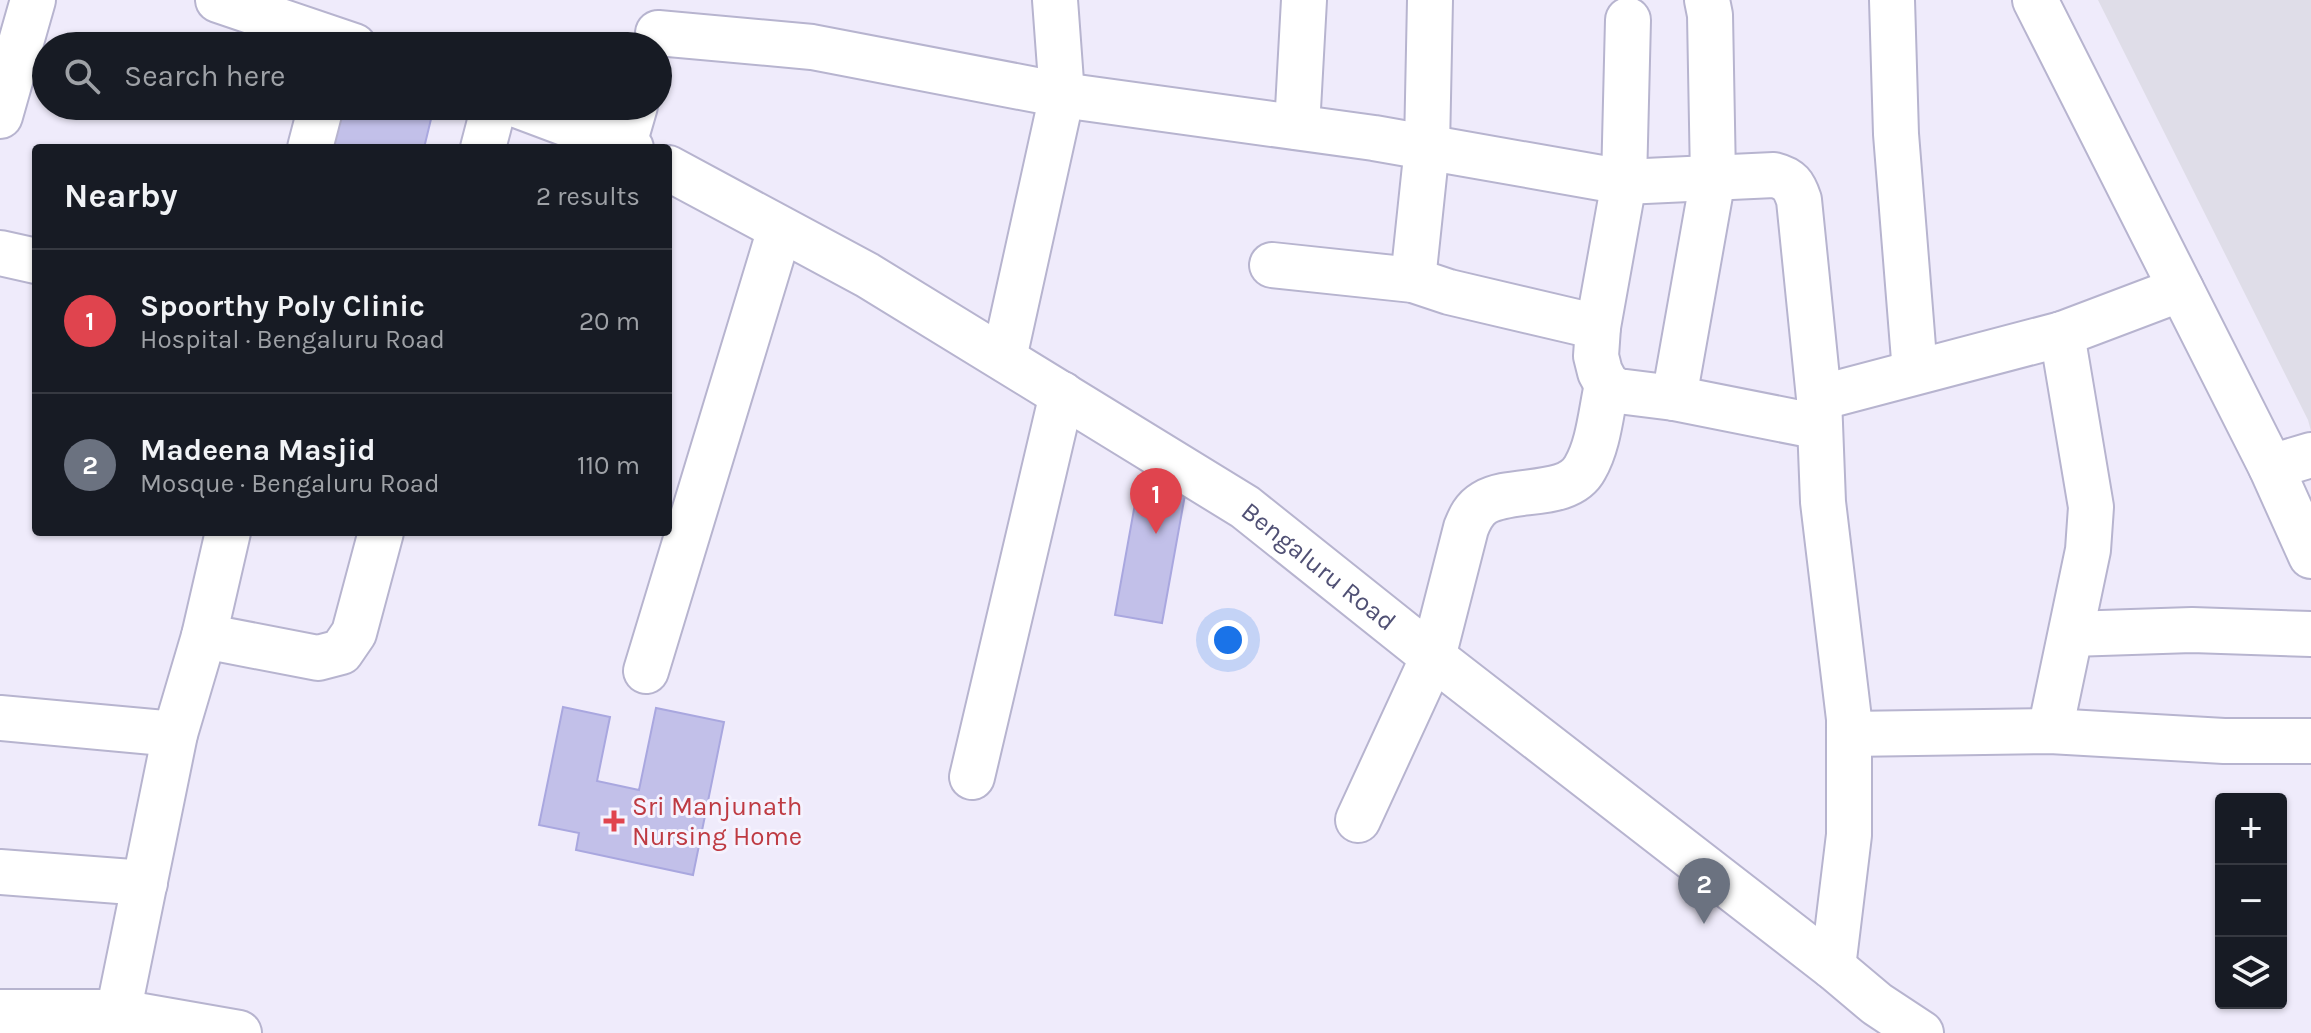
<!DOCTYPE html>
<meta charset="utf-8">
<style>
body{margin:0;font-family:Karla,sans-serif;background:#20242c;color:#f1f3f6}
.controls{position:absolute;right:24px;bottom:24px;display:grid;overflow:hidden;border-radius:8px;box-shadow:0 2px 6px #0004}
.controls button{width:72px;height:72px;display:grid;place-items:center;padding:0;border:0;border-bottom:2px solid #363941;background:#171b24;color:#f1f3f6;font:40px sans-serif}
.you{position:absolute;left:1228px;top:640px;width:28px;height:28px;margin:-20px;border:6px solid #fff;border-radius:50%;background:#1a73e8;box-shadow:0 0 0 12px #1a73e833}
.badge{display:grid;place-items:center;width:52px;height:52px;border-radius:50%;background:#2563eb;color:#fff;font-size:26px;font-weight:700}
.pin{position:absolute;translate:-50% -66px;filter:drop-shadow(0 2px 4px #0008)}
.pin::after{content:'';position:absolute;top:42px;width:28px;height:24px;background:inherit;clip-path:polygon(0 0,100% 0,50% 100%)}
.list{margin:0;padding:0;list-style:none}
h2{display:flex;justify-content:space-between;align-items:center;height:104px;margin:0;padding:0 32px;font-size:34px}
h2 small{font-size:26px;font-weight:400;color:#9ea1a6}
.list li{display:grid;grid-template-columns:52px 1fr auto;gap:24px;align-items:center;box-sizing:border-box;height:144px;padding:0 32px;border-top:2px solid #363941}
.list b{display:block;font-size:30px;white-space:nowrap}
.list p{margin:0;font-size:26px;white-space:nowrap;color:#9ea1a6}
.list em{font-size:26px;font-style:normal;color:#9ea1a6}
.icon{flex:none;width:44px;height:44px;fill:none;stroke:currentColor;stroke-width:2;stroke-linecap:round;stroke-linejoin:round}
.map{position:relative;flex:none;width:2311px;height:1033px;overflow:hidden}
.search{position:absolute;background:#171b24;box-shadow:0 2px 6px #0004;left:32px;top:32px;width:640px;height:88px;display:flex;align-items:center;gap:20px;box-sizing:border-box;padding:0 28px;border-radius:44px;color:#9ea1a6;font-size:30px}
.panel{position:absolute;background:#171b24;box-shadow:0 2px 6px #0004;left:32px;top:144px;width:640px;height:392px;border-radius:8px}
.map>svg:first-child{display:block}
.industrial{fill:#dfdde8}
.building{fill:#c2c0e9;stroke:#a9a7df;stroke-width:2}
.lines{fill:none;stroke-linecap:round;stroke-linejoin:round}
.minor-casing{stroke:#b7b4cf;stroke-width:48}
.minor{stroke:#fff;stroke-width:44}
.health-dot{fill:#e0444e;stroke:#f5f2fe;stroke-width:3}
.labels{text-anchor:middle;stroke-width:6;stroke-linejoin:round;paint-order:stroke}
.street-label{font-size:26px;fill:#505074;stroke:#f5f2fe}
.health-label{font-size:26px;fill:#be3a42;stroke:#f5f2fe;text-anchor:start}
</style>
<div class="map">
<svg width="2311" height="1033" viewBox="0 0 2311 1033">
<rect width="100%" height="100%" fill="#efebfb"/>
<!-- industrial -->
<path class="industrial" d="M2098,0h213v431l-3,-11z"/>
<!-- building -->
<path class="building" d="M339,106h53l40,9 -8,33h-95z
M1138,487l47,8 -23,128 -47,-8z
M563,707l47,10 -13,64 42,9 17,-82 68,14 -31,153 -117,-25 3,-17 -40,-8z"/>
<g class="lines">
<defs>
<g id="minor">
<path d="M218,0l136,46"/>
<path d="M1892,0l4,134 19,238"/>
<path d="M2035,0l236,467 40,89"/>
<path d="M1628,20l-4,162 -26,145 -2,29 4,16 7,13 11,6 56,7 146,29"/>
<path d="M658,33l154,14 250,48 312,43 250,44 150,-7c16,4 20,10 25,25l20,198 4,104 26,217v116l-16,132"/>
<path d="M519,106l112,42"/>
<path d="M0,116l33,-116"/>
<path d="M1297,127l7,-127"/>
<path d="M624,144l11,-38"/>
<path d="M310,148l11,-42"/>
<path d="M483,148l11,-42"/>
<path id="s1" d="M668,168l199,107 378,232 188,150 400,310 44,37 44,29"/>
<path d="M0,253l36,8"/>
<path d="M1272,265l141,15 36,12 149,35"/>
<path d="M1413,280l14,-133 3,-147"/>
<path d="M1004,358l58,-263 -7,-95"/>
<path d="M1674,398l39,-220 -3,-163 -3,-15"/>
<path d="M1819,398l243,-64 119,-45"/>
<path d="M2271,467l40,-12"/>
<path d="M2071,634l121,-4 119,4"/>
<path d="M204,636l114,22 23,-6 13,-19 27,-101"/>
<path d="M646,671l134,-442"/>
<path d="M0,718l175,16"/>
<path d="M2050,731l38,-181 3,-43 -29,-173"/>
<path d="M1849,734l201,-3 174,10h87"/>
<path d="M972,777l90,-383"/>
<path d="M1358,820l75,-163 33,-129c4,-10 8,-19 18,-25 28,-17 84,-3 101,-35 14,-24 16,-57 22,-83"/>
<path d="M0,872l145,11"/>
<path d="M0,1012h119l120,21"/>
<path d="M114,1033l61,-299 29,-98 24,-104"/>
</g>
</defs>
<!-- minor casing -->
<use href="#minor" class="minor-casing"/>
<!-- minor -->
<use href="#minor" class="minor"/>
</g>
<!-- markers -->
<path class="health-dot" d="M610 809h8v8h8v8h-8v8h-8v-8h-8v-8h8z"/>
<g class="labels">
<!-- street labels -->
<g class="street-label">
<text dy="9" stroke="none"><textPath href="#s1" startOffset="764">Bengaluru Road</textPath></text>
</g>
<!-- health labels -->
<g class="health-label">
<text x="632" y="815">Sri Manjunath<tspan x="632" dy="30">Nursing Home</tspan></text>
</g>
</g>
</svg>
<div class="controls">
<button>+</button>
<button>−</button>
<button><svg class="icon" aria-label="layers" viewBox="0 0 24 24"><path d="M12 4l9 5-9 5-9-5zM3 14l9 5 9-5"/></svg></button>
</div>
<div class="you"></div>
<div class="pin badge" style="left:1156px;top:534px;background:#e0444e">1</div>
<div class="pin badge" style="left:1704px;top:924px;background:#6b7280">2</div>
<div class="search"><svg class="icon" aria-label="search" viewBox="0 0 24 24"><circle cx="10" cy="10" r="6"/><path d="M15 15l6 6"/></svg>Search here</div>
<section class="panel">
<h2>Nearby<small>2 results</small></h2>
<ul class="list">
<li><span class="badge" style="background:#e0444e">1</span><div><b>Spoorthy Poly Clinic</b><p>Hospital · Bengaluru Road</p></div><em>20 m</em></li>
<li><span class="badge" style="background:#6b7280">2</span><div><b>Madeena Masjid</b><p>Mosque · Bengaluru Road</p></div><em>110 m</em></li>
</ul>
</section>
</div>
